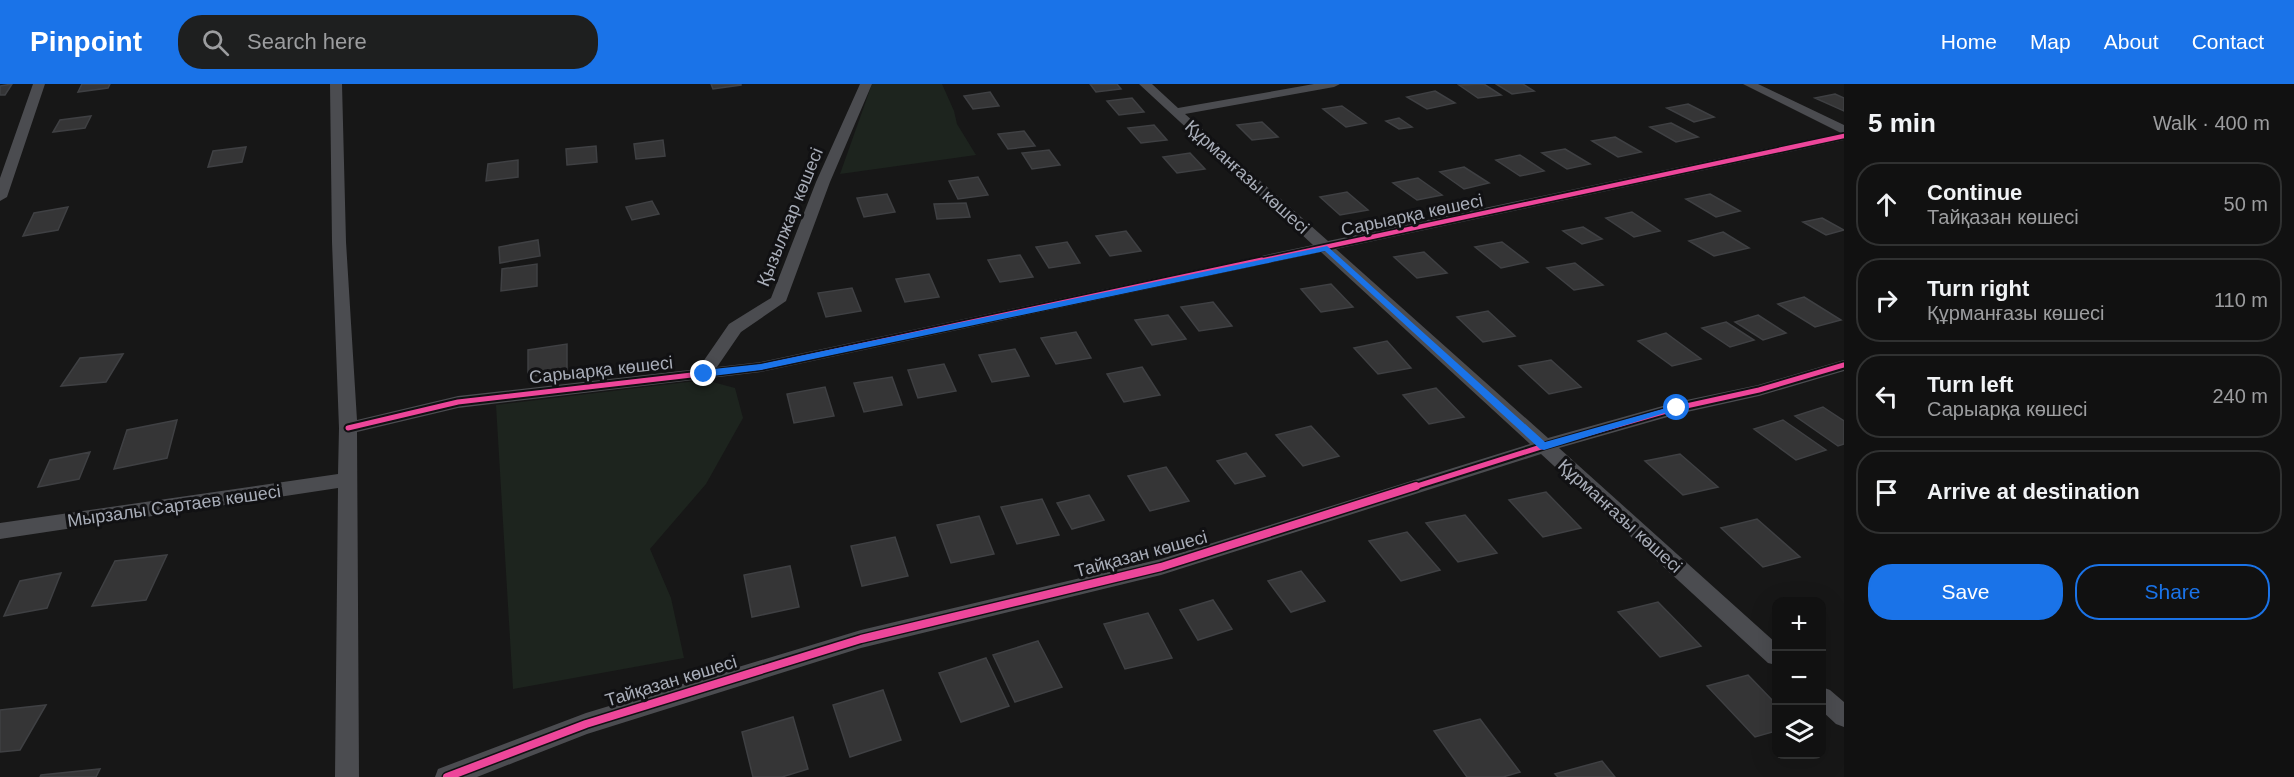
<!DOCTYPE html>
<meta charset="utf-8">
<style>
body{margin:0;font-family:Arial,sans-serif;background:#1e1f1f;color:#f1f3f6}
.controls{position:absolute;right:18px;bottom:18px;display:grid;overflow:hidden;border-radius:12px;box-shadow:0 6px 24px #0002}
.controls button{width:54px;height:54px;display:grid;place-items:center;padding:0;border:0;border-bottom:2px solid #303131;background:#111;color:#f1f3f6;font:30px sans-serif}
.stop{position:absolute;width:18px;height:18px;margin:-14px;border:4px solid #1a73e8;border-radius:50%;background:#fff}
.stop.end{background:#1a73e8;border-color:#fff;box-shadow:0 2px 6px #0008}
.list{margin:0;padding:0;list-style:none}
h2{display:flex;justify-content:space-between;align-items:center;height:78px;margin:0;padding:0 24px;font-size:26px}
h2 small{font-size:20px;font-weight:400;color:#9c9d9f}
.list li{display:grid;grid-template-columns:39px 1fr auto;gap:18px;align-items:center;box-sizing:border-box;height:84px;margin:0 12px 12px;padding:0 12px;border:2px solid #303131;border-radius:24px}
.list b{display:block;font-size:22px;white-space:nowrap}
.list p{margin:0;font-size:20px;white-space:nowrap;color:#9c9d9f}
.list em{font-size:20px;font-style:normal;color:#9c9d9f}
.actions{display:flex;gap:12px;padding:18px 24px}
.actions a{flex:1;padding:14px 0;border:2px solid #1a73e8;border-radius:24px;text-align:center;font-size:21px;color:#1a73e8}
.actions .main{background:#1a73e8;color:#fff}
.icon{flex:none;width:33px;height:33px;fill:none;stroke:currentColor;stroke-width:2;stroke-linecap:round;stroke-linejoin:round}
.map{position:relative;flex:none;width:1844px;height:693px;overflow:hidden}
header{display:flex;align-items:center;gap:36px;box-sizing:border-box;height:84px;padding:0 30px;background:#1a73e8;color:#fff}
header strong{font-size:28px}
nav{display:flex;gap:33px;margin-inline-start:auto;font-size:21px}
.search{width:420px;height:54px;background:#1e1f1f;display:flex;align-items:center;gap:15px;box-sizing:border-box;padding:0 21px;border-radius:24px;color:#9c9d9f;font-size:22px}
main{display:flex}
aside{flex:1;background:#111}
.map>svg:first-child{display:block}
.green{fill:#1d241e}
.building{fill:#353536;stroke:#3f4043;stroke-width:1.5}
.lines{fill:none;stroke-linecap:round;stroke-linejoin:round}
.minor{fill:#4b4c50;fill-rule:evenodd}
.cycleway-far2-casing{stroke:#111113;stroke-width:8}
.cycleway-far1-casing{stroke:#111113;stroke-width:9}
.cycleway-casing{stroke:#111113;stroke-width:11}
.cycleway-far2{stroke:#ed469a;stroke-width:4.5}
.cycleway-far1{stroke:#ed469a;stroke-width:5}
.cycleway{stroke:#ed469a;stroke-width:8}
.route{fill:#1a73e8}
.labels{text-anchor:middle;stroke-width:6;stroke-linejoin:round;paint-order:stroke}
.street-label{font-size:18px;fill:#a8adb8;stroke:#111113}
</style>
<header>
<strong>Pinpoint</strong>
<div class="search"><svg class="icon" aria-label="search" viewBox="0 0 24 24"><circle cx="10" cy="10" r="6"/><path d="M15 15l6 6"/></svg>Search here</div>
<nav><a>Home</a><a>Map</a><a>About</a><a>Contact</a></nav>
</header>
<main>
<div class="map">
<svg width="1844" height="693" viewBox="0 0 1844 693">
<rect width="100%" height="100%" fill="#171717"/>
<!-- green -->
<path class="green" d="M872,0h70l12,27 3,13 19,31 -136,19z
M705,296l30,8 8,30 -37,66 -56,65 21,49 13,60 -171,31 -17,-284z"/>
<!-- building -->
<path class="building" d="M12,0l-7,11h-5v-9z
M82,0h28l-2,4 -30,4z
M711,0h30v1l-28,4z
M1090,0h27l4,5 -25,3z
M1484,0l17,11 -23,3 -19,-13z
M1496,0h27l11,7 -22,3z
M1435,7l20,12 -28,6 -20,-12z
M990,8l9,14 -26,3 -9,-13z
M1835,10l9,4v13l-29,-13z
M1132,14l12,14 -25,3 -12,-14z
M1688,20l26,13 -20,5 -27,-14z
M1342,22l24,17 -20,4 -23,-18z
M91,32l-6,12 -32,4 7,-12z
M1399,34l13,9 -13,2 -13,-8z
M1262,38l16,15 -26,3 -15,-15z
M1671,39l27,14 -22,5 -26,-15z
M1154,41l13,15 -26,3 -13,-15z
M1024,47l11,15 -27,3 -10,-15z
M1615,53l26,15 -23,5 -26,-16z
M663,56l2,16 -29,3 -2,-15z
M596,62l1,16 -30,3 -1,-16z
M246,63l-4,15 -34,5 5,-16z
M1565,65l25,15 -23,5 -25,-16z
M1049,66l11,15 -28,4 -10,-16z
M1190,69l15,16 -28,4 -14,-16z
M1520,71l24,16 -24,5 -24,-16z
M518,76v17l-32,4 2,-17z
M1464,83l25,16 -25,6 -24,-17z
M978,93l10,18 -30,4 -9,-18z
M1418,94l24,17 -25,5 -24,-17z
M1347,108l21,18 -28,5 -20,-18z
M887,110l8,18 -31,5 -7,-19z
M1710,110l30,17 -24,6 -30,-18z
M652,117l7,13 -27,6 -6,-13z
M966,119l4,14 -33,2 -3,-15z
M68,123l-10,23 -35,6 11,-23z
M1632,128l28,19 -26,6 -28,-19z
M1822,134l22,12 -18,5 -23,-13z
M1583,143l19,12 -20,5 -19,-13z
M1126,147l15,20 -31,5 -14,-20z
M1723,148l26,16 -35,8 -25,-15z
M538,156l2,16 -40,7 -1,-16z
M1067,158l13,21 -31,5 -13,-21z
M1502,158l26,20 -27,6 -26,-21z
M1424,168l23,21 -30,5 -23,-21z
M1020,171l13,22 -33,5 -12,-22z
M1575,179l28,22 -29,5 -27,-22z
M537,180v22l-36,5 1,-22z
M929,190l10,23 -34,5 -9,-23z
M1331,200l22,23 -32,5 -20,-23z
M852,204l9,23 -35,6 -8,-24z
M1804,213l37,23 -26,7 -37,-23z
M1213,218l19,24 -33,5 -18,-24z
M1488,227l27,25 -32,6 -26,-25z
M1168,231l18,24 -34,6 -17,-25z
M1758,231l28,18 -23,7 -28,-18z
M1726,238l28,18 -24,7 -28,-19z
M1076,248l15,26 -35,6 -15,-26z
M1666,249l35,26 -29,7 -34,-25z
M1387,257l24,27 -33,6 -24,-26z
M567,260v26l-39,7v-27z
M1015,265l14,27 -37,6 -13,-27z
M123,270l-17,28 -45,4 19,-28z
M1551,276l30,27 -32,7 -30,-28z
M944,280l12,27 -38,7 -10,-28z
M1142,283l18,28 -36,7 -17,-28z
M892,293l10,28 -38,7 -10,-29z
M825,303l9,29 -40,7 -7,-29z
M1436,304l28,29 -35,7 -26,-29z
M1823,323l21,14v23l-6,2 -43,-30z
M177,336l-10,38 -53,11 13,-39z
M1783,336l43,30 -30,10 -42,-31z
M1311,342l28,30 -36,10 -27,-31z
M90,368l-11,27 -41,8 12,-27z
M1246,369l19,23 -30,8 -18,-23z
M1680,370l38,33 -35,8 -38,-34z
M1166,383l23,34 -39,10 -22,-35z
M1546,408l35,36 -38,9 -34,-37z
M1089,411l15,25 -32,9 -15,-26z
M1042,415l17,36 -42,9 -16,-37z
M1465,431l32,38 -39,9 -32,-39z
M979,432l15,38 -43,9 -14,-38z
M1757,435l43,38 -37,10 -42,-39z
M1407,448l33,38 -39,11 -32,-40z
M895,453l13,39 -46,10 -11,-40z
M167,471l-21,45 -54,6 23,-45z
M790,482l9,41 -47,10 -8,-42z
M1301,487l24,30 -34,11 -23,-31z
M61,489l-14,35 -43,8 16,-35z
M1213,516l19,29 -34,11 -18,-30z
M1658,518l43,44 -41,11 -42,-45z
M1148,529l24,45 -47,11 -21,-45z
M1038,557l24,46 -47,15 -22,-47z
M986,574l23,48 -48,16 -22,-49z
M1748,591l28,29v27l-21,6 -48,-51z
M883,606l18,50 -51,17 -17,-52z
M46,621l-26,45 -20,2v-42z
M793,633l15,52 -26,8h-29l-11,-45z
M1480,635l40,53 -17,5h-36l-33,-46z
M1602,677l13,16h-57l-3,-3z
M100,685l-4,8h-56l1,-2z"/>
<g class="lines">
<!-- minor -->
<path class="minor" d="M33,0h12l-38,113 -7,4v-23z
M330,0h12l4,158 11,178 101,-24 240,-27 31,-45 42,-26 45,-116 44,-98h12l-42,98 -44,119 -45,31 -24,35 44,-5 552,-117 -174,-161h13l26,24 136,-24h26l-6,3 -149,27 143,127 513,-108 -98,-49h15l86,41v15l-508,109 212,189 129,-36 81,-17 86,-25v11l-85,25 -81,18 -119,34 217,195v22l-8,-2 -227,-209 -380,121 -300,73 -274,86 -110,43h-42l3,-8 148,-56 275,-83 300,-71 369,-115 -209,-192 -560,120 -303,36 -101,24 2,345h-24l3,-289 -338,51v-16l338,-49 1,-46 -7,-186z
M1822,603l8,3 14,12v25l-8,-3 -14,-13z"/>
<defs>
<path id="cycleway-far2" d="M1255,178l589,-126"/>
<path id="cycleway-far1" d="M348,344l110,-26 303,-35 501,-107
M1411,404l133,-42 133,-38 82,-18 85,-25"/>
<path id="cycleway" d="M447,693l139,-53 275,-85 300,-72 255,-81"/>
</defs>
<!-- cycleway-far2 casing -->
<use href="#cycleway-far2" class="cycleway-far2-casing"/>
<!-- cycleway-far1 casing -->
<use href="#cycleway-far1" class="cycleway-far1-casing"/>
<!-- cycleway casing -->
<use href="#cycleway" class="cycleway-casing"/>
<!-- cycleway-far2 -->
<use href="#cycleway-far2" class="cycleway-far2"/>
<!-- cycleway-far1 -->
<use href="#cycleway-far1" class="cycleway-far1"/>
<!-- cycleway -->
<use href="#cycleway" class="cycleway"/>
</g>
<!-- route -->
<path class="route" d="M1327,162l218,196 132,-37 4,3 -137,42 -4,-1 -215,-198 -564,119 -57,7 -5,-3 5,-4 57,-6z"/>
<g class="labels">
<!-- street labels -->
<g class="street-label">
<text transform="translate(1247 93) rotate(42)" y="6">Құрманғазы көшесі</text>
<text transform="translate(1412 131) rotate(-12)" y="6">Сарыарқа көшесі</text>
<text transform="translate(790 133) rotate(-68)" y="6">Қызылжар көшесі</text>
<text transform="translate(601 286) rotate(-6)" y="6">Сарыарқа көшесі</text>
<text transform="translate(174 422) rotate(-8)" y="6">Мырзалы Сартаев көшесі</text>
<text transform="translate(1620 432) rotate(42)" y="6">Құрманғазы көшесі</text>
<text transform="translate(1141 470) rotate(-15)" y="6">Тайқазан көшесі</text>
<text transform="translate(671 597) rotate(-17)" y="6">Тайқазан көшесі</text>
</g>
</g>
</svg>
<div class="controls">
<button>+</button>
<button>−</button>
<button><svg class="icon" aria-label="layers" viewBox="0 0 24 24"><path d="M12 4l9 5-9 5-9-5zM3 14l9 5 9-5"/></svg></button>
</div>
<div class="stop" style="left:1677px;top:324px"></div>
<div class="stop end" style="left:704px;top:290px"></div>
</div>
<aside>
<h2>5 min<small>Walk · 400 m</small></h2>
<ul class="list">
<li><svg class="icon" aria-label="ahead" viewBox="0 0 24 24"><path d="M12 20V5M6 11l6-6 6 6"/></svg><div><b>Continue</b><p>Тайқазан көшесі</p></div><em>50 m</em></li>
<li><svg class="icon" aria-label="right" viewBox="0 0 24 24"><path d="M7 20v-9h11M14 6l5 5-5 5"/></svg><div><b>Turn right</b><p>Құрманғазы көшесі</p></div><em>110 m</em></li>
<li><svg class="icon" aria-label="left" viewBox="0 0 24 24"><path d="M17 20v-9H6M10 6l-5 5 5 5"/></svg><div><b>Turn left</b><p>Сарыарқа көшесі</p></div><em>240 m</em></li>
<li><svg class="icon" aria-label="arrive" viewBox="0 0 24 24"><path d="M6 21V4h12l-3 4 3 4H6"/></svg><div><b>Arrive at destination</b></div></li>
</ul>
<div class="actions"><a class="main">Save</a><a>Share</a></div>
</aside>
</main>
